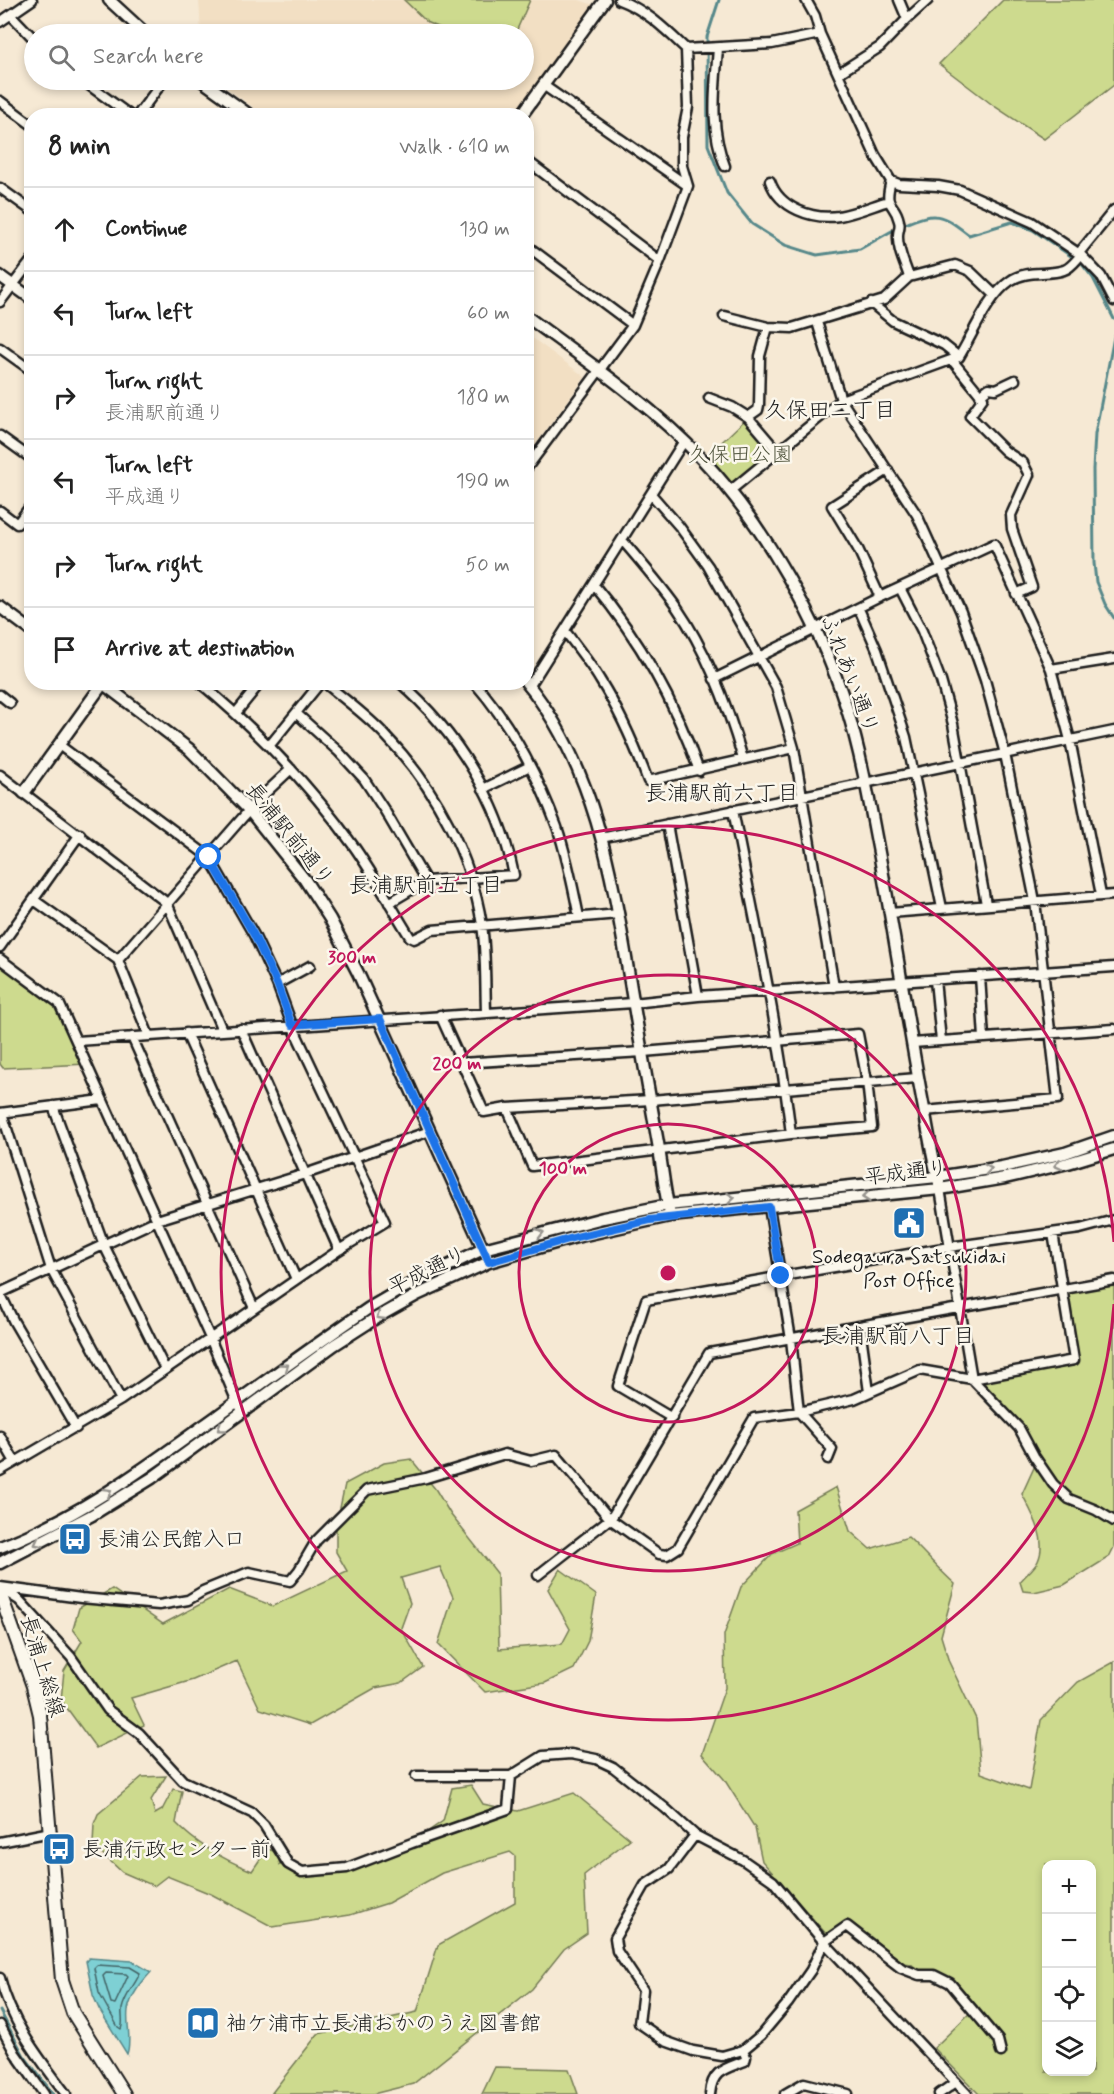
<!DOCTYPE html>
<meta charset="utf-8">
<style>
body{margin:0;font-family:Mynerve,"Klee One",sans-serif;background:#f6f6f6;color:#222}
.controls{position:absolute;right:18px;bottom:18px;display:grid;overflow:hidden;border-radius:12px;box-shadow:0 3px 9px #0003}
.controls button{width:54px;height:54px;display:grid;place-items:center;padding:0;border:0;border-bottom:2px solid #e0e0e0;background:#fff;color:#222;font:30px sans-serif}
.stop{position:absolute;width:18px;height:18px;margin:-14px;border:4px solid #1a73e8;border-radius:50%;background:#fff}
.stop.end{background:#1a73e8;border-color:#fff;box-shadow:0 2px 6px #0008}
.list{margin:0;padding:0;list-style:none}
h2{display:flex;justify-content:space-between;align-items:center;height:78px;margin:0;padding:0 24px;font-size:26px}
h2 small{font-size:20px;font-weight:400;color:#767676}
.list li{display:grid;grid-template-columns:39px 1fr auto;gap:18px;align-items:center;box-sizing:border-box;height:84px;padding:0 24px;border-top:2px solid #e0e0e0}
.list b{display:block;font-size:22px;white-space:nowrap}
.list p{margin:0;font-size:20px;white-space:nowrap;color:#767676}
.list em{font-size:20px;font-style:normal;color:#767676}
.icon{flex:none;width:33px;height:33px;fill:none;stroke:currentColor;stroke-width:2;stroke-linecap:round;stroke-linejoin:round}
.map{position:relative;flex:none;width:1114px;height:2094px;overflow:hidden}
.search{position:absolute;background:#fff;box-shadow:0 3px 9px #0003;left:24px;top:24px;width:510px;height:66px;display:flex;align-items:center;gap:15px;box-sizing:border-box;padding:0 21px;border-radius:33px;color:#767676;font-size:22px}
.panel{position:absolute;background:#fff;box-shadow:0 3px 9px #0003;left:24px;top:108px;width:510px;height:582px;border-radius:24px}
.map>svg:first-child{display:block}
.built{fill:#f2dfc3}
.green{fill:#cdda8e;stroke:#747b55;stroke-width:1.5;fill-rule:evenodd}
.water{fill:#7ed0d4;stroke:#57888a;stroke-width:1.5}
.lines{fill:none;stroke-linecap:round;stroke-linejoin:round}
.shore{stroke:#436466;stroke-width:1.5}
.stream{stroke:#57888a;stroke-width:3}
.minor-casing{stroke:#1c1c1c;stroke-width:13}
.tertiary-casing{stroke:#1c1c1c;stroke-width:15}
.secondary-casing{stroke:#1c1c1c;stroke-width:16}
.minor{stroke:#fbf7ec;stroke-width:8}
.tertiary{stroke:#fbf7ec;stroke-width:10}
.secondary{stroke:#fbf7ec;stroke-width:12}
.oneway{stroke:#97948e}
.route{stroke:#1a73e8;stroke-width:8}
.ring{fill:none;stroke:#c2185b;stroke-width:3}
.labels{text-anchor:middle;stroke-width:5;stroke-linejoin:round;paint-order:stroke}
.park-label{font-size:21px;fill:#51553e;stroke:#fbf7ec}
.street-label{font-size:21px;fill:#1c1c1c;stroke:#fbf7ec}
.poi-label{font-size:21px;fill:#1c1c1c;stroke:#fbf7ec;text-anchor:start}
.neighbourhood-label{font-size:22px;fill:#1c1c1c;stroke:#fbf7ec}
.centre{fill:#c2185b;stroke:#fbf7ec;stroke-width:3}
.ring-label{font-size:18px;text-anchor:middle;font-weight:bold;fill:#c2185b;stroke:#fbf7ec;stroke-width:5;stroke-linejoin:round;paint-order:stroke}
</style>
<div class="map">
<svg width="1114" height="2094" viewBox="0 0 1114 2094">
<rect width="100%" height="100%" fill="#f6e9d4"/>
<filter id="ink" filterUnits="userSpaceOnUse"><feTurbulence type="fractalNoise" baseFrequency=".0167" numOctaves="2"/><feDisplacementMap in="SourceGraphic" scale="12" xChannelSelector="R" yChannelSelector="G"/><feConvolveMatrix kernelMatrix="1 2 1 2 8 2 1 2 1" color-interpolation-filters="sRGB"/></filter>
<g filter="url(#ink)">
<!-- built -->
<path class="built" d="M199,0h206l63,34h-267z
M530,0h49l15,5 -81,110h-249l-48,-35h308v-46h-10z
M527,334l58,43 -58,79z"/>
<!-- green -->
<path class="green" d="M404,0h126l-15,34h-59l-28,-11z
M1003,0h111v85l-70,54 -50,-33 -55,-42z
M748,417l29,34 -47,40 -27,-31z
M0,959l59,44 28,61 -84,4 -3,-4z
M1114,1280v267l-5,10 -45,28 -30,7 -11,-1 -3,-9c5,-7 15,-14 18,-21 10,-22 -6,-48 -16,-67l15,-33 -18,-33 -47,-49 101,-19 -12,-70z
M411,1459l25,31 15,25 46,58 2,76 63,-5 8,-15 -22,-40 12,-20 36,26 -8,46 -14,28 -29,14 -60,9 -47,-48 15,-47 -13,-30 -39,11 9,25 -9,25 22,39 -22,16 -26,5 -65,37 -50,-16 -23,-48 -44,19 -62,18 13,27 -48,23 -35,-48 3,-29 18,-30 -9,-12 6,-21 33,-19 51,35 66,-35 44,17 74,-35 -11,-19v-25l9,-43 39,-21z
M836,1487l14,44 20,18 38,-12c16,15 30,32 47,47l-14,52 8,26 27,57 5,54 48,17 12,-70 37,-38 36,-20v432h-135l-45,-46 43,-42 -35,-32 -24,-4 -7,-6 -7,-1 -55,-41 -21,14 -66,-75 -7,-33 -31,-49 -22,-25 23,-66 -1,-53 17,-48 31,-33 25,-11 -2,-33zM1046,1864h46v208h-46z
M166,1776l-15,24 4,14 7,-4 11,-21 9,2 -6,32c20,21 49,37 76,48l15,-22 10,3 3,13 30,11 82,-20 51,-35 9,-33 19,-3 12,19 35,7 56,-18 56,46 -46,36 3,58 -23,16 -32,40 -119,95 -40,10h-102l47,-60 99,-22 21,-67 77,-43v-46l-5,-4 -68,21 -54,30 -38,12 -77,12 -62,-33 -44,-18 -13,10 -32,-14 -29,-27 1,-21 4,-10 44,-37z
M495,2067l74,2 9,25h-96z"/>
<!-- water -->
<path class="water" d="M89,1958l43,3 19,11c-10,11 -20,23 -23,38 -2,15 4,29 -1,44l-28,-45 -6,-14 -7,-34z"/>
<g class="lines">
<!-- shore -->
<path class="shore" d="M97,1965l33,2 10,6c-5,12 -15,22 -18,36 -1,7 2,13 -1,20l-3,-2 -19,-34 -5,-25z
M106,1973l20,1 2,2 -13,28 -4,-1 -8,-27z"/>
<!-- stream -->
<path class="stream" d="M719,0l-12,37 1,108 19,48 25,31 33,21 32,10 43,-6 37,-21
M903,225c34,-15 38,-11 66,10l43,-13 21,8 48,33 12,15 21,41
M1114,337l-19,97 -2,35 1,94 2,19 9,22 9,14
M0,2011l24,45 29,38"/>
<defs>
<path id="minor" d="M619,0c27,10 46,29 67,49l86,-5 48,-10
M806,0l9,16 5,18 55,121 16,26 8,3 39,2 22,4 72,32 49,33 20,21 13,25
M899,0l8,19
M11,15l23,24
M0,22l32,-22
M718,48c-3,41 -9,79 7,118
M686,49l2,58 -6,30v29l6,20
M839,73l41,-26 27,-28 21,-19
M82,80l49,36
M0,101l32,24
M137,116l27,-36
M526,160l134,101
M770,181c9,27 42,39 69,35 17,-3 33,-10 49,-15
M0,188l32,23
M526,245l107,80
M1079,253l35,-43
M909,277l46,-12 15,6 25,24
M0,302l32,-42
M871,303l22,18 51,24 15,12
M724,316l44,11 24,1 92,-28 25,-23c-4,-13 -12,-28 -11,-42 0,-5 3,-9 1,-14 -4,-20 -16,-12 -8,-40
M817,322l24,78 76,115 44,97 24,68 20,74 30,147 23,198 -134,12
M0,348l32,23
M952,360l31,38 -13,18 35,35 18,12 6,12 -18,40 1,14 20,58 -16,7
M980,395l9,-7 7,1 19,-9
M709,398l23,9 16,10 29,34
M748,417l10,-7 1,-5 1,-49 8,-29
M0,436l32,23
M526,469l107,-144 27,-64 28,-75 -145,-101
M730,491l111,-91 118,-43c14,-23 29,-61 51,-76 17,-12 37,-5 54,-11 7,-2 12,-10 17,-15
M651,494l28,32 29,40 68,121 18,61 40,239
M0,511l17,13 15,-20
M622,540c19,22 38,44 55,68 31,45 51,99 66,151
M594,585c47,56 81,117 105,186
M900,588l22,43 19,50 12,43 33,180
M880,597l-22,-48 -26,-43 56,-36
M859,609l18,41 29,87 36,171
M565,631c12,16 25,32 35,49 20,32 35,66 48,101l146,-33
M1051,669l63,-10
M714,679l166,-82 114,-53 57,125 19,71 31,155
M199,682c59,49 112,104 156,166 20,29 37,60 55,89l4,2 18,-9 187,-16
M324,682c21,18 44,34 62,54 49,51 85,119 96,189 4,28 3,58 4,87
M474,682c36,41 64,94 83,145 10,29 16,60 22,90
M529,687l155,-246
M0,695l10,8
M236,713l25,-31
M297,714l42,38 25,27 21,32 41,70
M270,745l51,-63
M0,775l167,128 55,127
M483,789l47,-23
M733,810c21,108 45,215 58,324
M667,824l31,172
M601,838l513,-107
M34,900l84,60 31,76
M389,903l37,-22 88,-6c-15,-74 -57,-143 -115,-193
M890,913l224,-18
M0,947l80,-113
M0,959l59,44 151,335 27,64 6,10
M118,960l140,-160 33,-31
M980,976l4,62
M935,980l6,61
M277,984l33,-18
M440,1015l44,97 23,-4 144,-8 266,-22
M241,1029l98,221
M186,1033l110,246
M132,1037l122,271
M77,1041l556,-38 65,-7 416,-29
M912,1043l202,-14
M461,1063l182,-11 215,-18 9,47 5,46 -81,7 -259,32 -25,-58
M53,1106l51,139 61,124
M0,1113l102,-13
M2,1113l49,156 70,131
M940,1189l32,190 47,49 15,28 19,28 16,15 27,11 18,11
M769,1207l22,132 8,73 33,37 -4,10
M0,1293l157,-73 148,-46 125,-43
M0,1293l14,29 62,106
M860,1327l9,65
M672,1418l-54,-32 28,-86 303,-53 131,-18 34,-9
M0,1436l15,26
M0,1471l121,-71 218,-150 46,-28 -93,-197 -15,-41 -23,-49 -45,-78 -150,-112
M538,1575l74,-58 97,-164 405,-73
M0,1587l81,11 78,7 29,-5 15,-9 46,-19 41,9 9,-11 17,-29 51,-51 59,-12 79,-24 26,7 25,-6 54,64 49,35 8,1 11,-7 76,-130 45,-6 55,-13 66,-29 52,9 102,-19 -21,-127
M0,1588l19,12 52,57 37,53 31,23 44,48 69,32 12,12 24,39 14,8 45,-4 65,-25 96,-34 3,-33
M416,1776h95l32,-20 28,-2 25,5 17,8 52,41 30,27 48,25 30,21 51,61 143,152
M695,1835l-26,34 -24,16 -30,53 2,13 26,39 -4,33 26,18 28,10 29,5 21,-6 18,-15 27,-32 23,-33 13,-28 23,-16 54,42 18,7h15l16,8 48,57 3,12
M0,1842l51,-10
M0,1978c11,45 39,80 66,116
M0,2025l15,28 29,41
M710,2094c2,-24 15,-25 35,-33l1,-4 -3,-7
M785,2094l19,-11 44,11
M939,2094l17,-12"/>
<path id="tertiary" d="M109,0l37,34
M201,80l50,36
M521,116l84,-116
M0,276l32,23
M526,316c61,45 124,88 176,143 61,64 119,166 145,250 13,42 21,85 29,128 18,92 31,185 49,277 4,23 8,46 14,69
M0,607l32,24
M101,682l88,67 60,61 56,70 25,39 28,54 128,282
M526,682c68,83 86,192 103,294 9,56 19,111 29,167 4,22 6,45 11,67
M24,793l80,-111
M0,1547c80,-30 149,-82 217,-131 51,-37 101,-73 152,-108l36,-21 78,-38 120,-31 65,-13 269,-28 65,-10 63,-14 49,-17
M0,1563l92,-48 60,-37 182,-133 42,-27 41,-23 72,-33 87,-25 94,-21 270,-27 65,-11 63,-15 46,-14"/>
<path id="secondary" d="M0,1593l33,93 7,29 22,265 11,33 51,81"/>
</defs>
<!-- minor casing -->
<use href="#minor" class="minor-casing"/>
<!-- tertiary casing -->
<use href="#tertiary" class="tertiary-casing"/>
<!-- secondary casing -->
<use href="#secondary" class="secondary-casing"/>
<!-- minor -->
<use href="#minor" class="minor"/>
<!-- tertiary -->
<use href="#tertiary" class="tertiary"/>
<!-- secondary -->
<use href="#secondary" class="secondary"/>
</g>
<!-- one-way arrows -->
<defs><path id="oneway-chevron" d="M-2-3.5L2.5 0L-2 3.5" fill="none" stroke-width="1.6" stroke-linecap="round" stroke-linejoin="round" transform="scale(1.5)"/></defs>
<g class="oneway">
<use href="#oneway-chevron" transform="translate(1058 1165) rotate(166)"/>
<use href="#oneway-chevron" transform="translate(988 1169) rotate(-9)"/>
<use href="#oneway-chevron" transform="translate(866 1197) rotate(174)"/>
<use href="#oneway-chevron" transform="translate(731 1198) rotate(-6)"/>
<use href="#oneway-chevron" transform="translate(540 1233) rotate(-15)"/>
<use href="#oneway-chevron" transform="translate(380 1316) rotate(149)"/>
<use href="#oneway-chevron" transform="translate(285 1367) rotate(-36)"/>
<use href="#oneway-chevron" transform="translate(221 1428) rotate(144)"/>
<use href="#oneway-chevron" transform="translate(108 1492) rotate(-31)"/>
<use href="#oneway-chevron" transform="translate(38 1543) rotate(152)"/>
</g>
</g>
<g class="lines" filter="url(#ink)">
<!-- route -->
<path class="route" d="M209,857l45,78 23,49 15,41 88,-6 109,243 87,-25 74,-17 119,-13 12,69"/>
</g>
<!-- distance rings -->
<g class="ring">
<circle cx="668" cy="1273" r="149"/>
<circle cx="668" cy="1273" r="298"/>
<path d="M1114 1304A447 447 0 1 1 1114 1242"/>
</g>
<!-- icons -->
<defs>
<symbol id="civic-square" viewBox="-11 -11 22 22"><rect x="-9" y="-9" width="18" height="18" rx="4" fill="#1f6fb2" stroke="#fbf7ec"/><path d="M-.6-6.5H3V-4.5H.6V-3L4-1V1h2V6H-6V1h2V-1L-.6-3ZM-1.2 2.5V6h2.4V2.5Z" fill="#fff"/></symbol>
<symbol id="bus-square" viewBox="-11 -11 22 22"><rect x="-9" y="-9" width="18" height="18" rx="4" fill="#1f6fb2" stroke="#fbf7ec"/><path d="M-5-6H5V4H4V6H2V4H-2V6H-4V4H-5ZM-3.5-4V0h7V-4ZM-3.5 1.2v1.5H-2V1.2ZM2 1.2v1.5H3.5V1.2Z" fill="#fff"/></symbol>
<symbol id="library-square" viewBox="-11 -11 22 22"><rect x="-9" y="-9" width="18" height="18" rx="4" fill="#1f6fb2" stroke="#fbf7ec"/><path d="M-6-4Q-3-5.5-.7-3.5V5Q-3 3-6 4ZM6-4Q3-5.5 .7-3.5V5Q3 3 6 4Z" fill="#fff"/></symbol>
</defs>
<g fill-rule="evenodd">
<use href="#civic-square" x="890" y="1204" width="38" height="38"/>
<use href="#bus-square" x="56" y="1520" width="38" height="38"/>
<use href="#bus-square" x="40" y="1830" width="38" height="38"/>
<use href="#library-square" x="184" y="2004" width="38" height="38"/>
</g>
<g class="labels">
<!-- park labels -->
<g class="park-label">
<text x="740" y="461">久保田公園</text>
</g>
<!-- street labels -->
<g class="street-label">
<text transform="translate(850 674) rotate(69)" y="7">ふれあい通り</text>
<text transform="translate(290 834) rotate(51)" y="7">長浦駅前通り</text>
<text transform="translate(906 1172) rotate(-7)" y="7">平成通り</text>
<text transform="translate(427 1270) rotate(-26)" y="7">平成通り</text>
<text transform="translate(43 1666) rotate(73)" y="7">長浦上総線</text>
</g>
<!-- poi labels -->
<g class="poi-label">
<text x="909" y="1263" text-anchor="middle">Sodegaura Satsukidai<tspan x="909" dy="24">Post Office</tspan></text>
<text x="98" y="1546">長浦公民館入口</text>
<text x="82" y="1856">長浦行政センター前</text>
<text x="226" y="2030">袖ケ浦市立長浦おかのうえ図書館</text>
</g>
<!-- neighbourhood labels -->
<g class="neighbourhood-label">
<text x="830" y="417">久保田二丁目</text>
<text x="722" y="800">長浦駅前六丁目</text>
<text x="426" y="892">長浦駅前五丁目</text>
<text x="898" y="1343">長浦駅前八丁目</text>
</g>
</g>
<circle cx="668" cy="1273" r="9" class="centre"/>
<g class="ring-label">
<text x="352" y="963">300 m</text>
<text x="457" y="1069">200 m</text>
<text x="563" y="1174">100 m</text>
</g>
</svg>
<div class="controls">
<button>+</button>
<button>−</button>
<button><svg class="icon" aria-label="locate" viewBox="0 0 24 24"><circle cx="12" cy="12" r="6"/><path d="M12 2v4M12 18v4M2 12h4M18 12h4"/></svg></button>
<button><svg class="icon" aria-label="layers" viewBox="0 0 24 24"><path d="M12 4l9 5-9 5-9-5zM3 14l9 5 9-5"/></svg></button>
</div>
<div class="stop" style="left:209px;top:857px"></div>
<div class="stop end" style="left:781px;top:1276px"></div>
<div class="search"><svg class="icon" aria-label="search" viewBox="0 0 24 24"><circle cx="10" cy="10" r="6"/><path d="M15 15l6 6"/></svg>Search here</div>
<section class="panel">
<h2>8 min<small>Walk · 610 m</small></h2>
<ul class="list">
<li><svg class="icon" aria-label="ahead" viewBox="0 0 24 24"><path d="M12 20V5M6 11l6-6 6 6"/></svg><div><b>Continue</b></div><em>130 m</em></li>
<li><svg class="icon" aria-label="left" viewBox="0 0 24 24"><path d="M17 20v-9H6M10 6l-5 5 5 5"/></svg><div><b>Turn left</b></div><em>60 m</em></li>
<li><svg class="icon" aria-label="right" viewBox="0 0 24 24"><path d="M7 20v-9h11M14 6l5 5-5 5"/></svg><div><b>Turn right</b><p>長浦駅前通り</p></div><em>180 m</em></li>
<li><svg class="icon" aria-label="left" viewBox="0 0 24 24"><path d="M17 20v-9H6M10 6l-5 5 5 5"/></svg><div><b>Turn left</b><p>平成通り</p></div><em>190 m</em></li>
<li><svg class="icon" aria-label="right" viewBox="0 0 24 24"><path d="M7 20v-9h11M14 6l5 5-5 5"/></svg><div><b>Turn right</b></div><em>50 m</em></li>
<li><svg class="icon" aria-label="arrive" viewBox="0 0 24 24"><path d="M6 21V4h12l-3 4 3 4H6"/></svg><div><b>Arrive at destination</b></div></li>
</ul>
</section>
</div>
